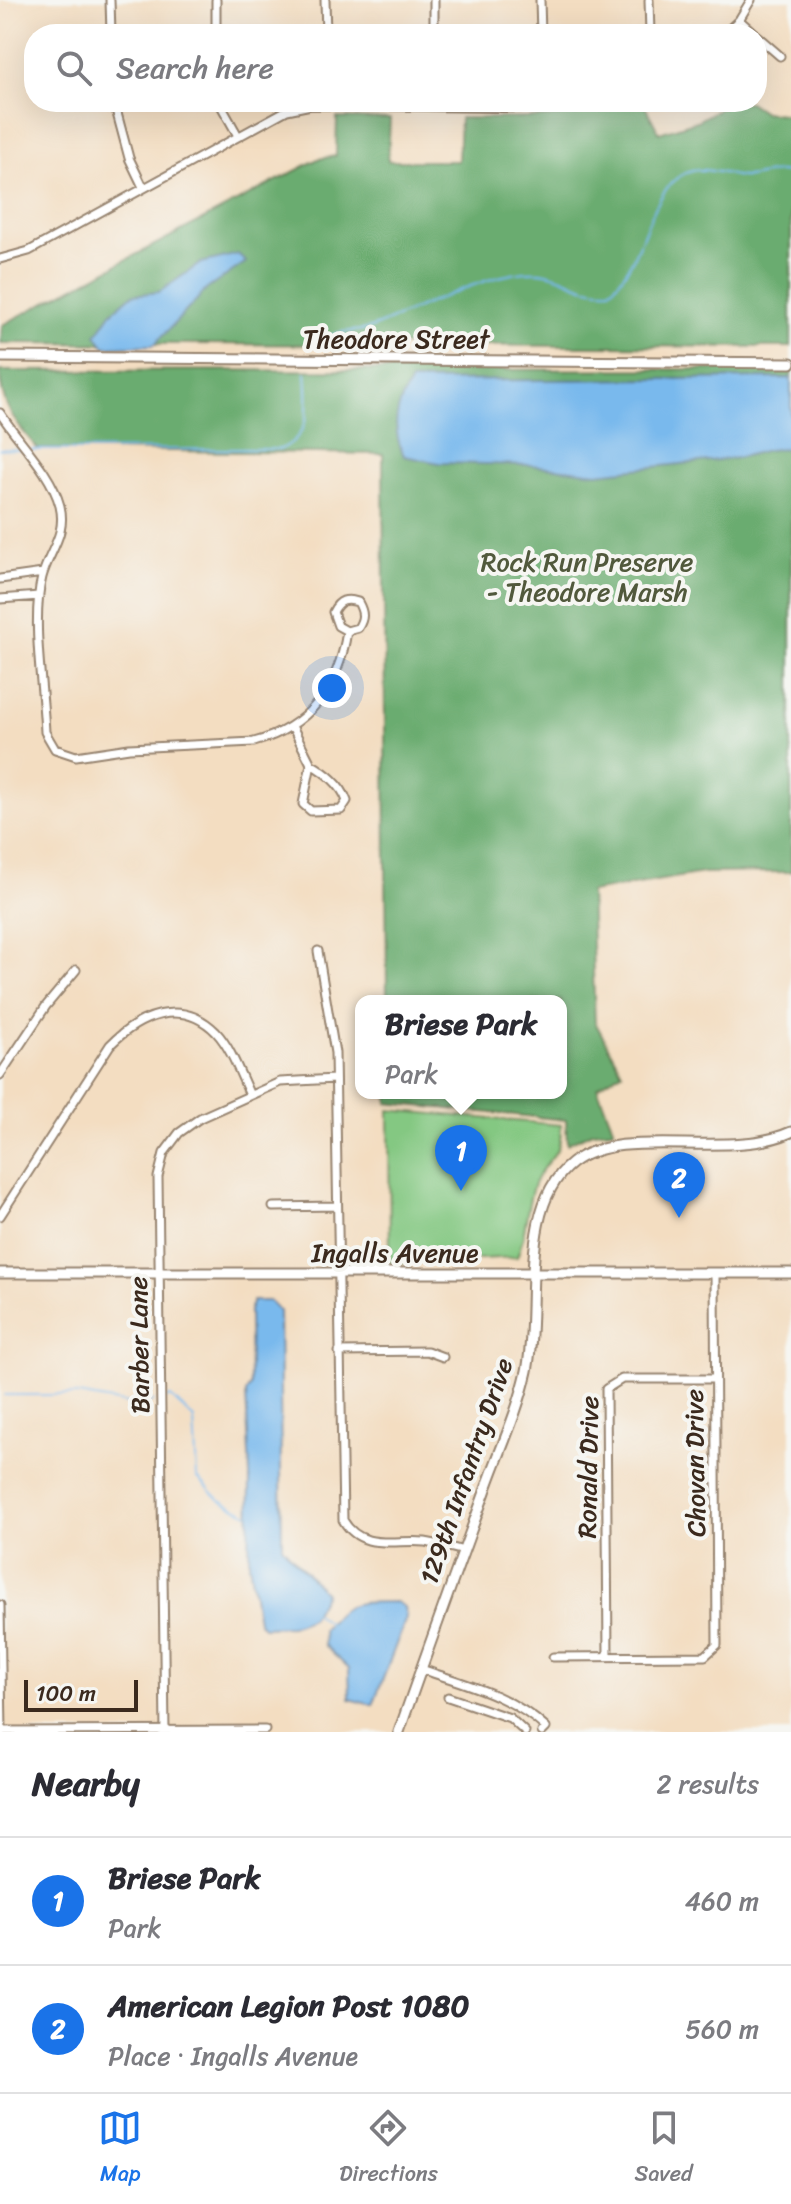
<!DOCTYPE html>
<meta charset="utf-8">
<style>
body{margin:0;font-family:Sriracha,sans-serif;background:#f7f7f7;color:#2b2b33}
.scale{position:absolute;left:24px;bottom:20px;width:114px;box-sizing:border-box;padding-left:8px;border:4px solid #3b2a1e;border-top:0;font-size:22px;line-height:28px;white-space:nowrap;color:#3b2a1e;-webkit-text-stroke:6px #f6f6f2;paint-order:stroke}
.you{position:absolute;left:332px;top:688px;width:28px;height:28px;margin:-20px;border:6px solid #fff;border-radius:50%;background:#1a73e8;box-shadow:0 0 0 12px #1a73e833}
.badge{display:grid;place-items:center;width:52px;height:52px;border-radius:50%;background:#1a73e8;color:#fff;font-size:26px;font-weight:700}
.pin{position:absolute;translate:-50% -66px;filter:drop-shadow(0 2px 4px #0008)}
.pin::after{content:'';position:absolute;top:42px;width:28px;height:24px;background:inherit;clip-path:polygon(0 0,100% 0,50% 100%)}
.popup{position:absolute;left:355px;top:995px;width:212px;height:104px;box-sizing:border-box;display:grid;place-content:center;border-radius:16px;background:#fff;filter:drop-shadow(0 2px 6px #0005);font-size:26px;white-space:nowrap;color:#7c7c81}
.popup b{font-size:30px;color:#2b2b33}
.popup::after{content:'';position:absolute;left:50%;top:100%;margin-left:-16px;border:16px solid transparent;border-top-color:#fff}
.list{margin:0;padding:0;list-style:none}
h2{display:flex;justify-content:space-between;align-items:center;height:104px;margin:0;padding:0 32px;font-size:34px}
h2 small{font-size:26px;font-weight:400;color:#7c7c81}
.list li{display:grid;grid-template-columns:52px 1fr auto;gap:24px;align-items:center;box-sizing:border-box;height:128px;padding:0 32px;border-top:2px solid #e1e1e2}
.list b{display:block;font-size:30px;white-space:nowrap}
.list p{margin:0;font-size:26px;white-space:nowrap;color:#7c7c81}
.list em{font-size:26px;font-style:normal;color:#7c7c81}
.icon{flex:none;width:44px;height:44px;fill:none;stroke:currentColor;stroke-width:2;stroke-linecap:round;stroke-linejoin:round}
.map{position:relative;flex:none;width:791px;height:1732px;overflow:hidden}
.search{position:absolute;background:#fff;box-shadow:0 8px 32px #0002;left:24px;right:24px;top:24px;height:88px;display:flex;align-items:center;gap:20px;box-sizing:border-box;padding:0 28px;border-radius:32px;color:#7c7c81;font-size:30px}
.sheet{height:360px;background:#fff}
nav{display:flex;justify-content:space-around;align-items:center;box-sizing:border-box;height:112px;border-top:2px solid #e1e1e2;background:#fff;font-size:22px;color:#7c7c81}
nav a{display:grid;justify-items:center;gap:4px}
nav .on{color:#1a73e8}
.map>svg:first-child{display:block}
.green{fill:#84c882;stroke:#607950;stroke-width:2}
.forest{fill:#6bac70;stroke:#536b47;stroke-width:2}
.water{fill:#79b9ed;stroke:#5a7286;stroke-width:2}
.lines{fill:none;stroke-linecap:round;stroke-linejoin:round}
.stream{stroke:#79b9ed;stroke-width:2}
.minor-casing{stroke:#978470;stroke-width:11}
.tertiary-casing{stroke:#978470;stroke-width:13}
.minor{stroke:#fff;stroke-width:7}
.tertiary{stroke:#fff;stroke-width:9}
.labels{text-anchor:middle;stroke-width:8;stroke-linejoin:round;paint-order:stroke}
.street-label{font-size:26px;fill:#3b2a1e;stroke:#f6f6f2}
.park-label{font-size:26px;fill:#51593c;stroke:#f6f6f2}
</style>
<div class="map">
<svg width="791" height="1732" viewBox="0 0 791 1732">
<rect width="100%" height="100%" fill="#f6f6f2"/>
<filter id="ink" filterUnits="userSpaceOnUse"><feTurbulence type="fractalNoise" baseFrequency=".0125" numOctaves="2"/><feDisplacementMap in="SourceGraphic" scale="16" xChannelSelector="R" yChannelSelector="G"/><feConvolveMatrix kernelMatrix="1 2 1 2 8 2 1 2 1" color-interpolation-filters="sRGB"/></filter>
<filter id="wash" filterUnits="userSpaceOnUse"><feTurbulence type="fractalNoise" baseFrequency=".006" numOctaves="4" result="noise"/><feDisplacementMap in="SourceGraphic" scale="32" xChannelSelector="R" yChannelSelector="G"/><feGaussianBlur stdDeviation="1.8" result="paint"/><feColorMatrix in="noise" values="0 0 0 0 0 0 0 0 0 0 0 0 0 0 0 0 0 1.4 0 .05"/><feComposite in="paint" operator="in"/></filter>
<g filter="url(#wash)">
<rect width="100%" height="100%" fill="#f3ddc1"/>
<!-- green -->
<path class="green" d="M389,1110l172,15c1,35 -15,30 -27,59 -9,24 -7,50 -17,73l-127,7z"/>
<!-- forest -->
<path class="forest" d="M634,102h9l16,31 38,-12 34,-19h18l15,10 27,3v232l-790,-4 1,-18 316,-166 18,-3 1,-38 53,1 -2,42h70l2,-43c60,1 116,2 174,-16z
M791,369v503l-88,1 -113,19 5,130 27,50 -25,15 17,43 -22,2 -25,12 -1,-24 -178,-17v-10h173v-92h-174l-4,-547 -345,-5c-22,-25 -38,-44 -38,-78z"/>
<!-- water -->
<path class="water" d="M238,254l8,8 -39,27 -53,56 -49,2 -9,-12 15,-22 21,-18 27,-3 42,-29z
M791,378v70l-24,2 -30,8 -140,15 -67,-8 -91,-2 -35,-7c-13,-29 -9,-48 7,-75z
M253,1301h16l10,9 3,236 43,47 -14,25 -20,8 -28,1 -5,-6 -9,-58 1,-88 -4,-82 4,-7 -1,-76z
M396,1602l8,5 2,11 -33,87 -23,-6 -1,-30 -25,-24 -1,-15c25,-32 33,-27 73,-28z"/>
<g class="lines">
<!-- stream -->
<path class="stream" d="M314,347c28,-24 35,-10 62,-21 43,-17 119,-58 164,-54 28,3 37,20 70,18 38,-30 38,-117 89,-120 15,-1 28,5 43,7 17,1 33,-9 49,-3
M0,449l24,1
M30,450l251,-1c32,-15 27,-46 25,-76
M4,1395h74l56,10 20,-4
M166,1398l5,-1 23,22 3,58 23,23 28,14
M314,1613l14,10"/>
</g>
</g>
<g filter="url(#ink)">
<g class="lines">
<defs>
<path id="minor" d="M110,0l1,34
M216,0v34
M325,0l1,34
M434,0v34
M540,0l1,34
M649,0l1,34
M739,20l16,14
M724,34l15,-14 12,-20
M757,36l23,20
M114,102l15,56 14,29
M219,102l18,32
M0,259l29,-8 258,-141 24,-5 230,3 51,-6
M0,413c19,29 51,59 60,93 7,29 -11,45 -18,71 -11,43 1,109 3,155l10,17 21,7 53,-8 125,-6c55,-15 85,-55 93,-111l11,-3c6,-10 6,-15 0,-26 -12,-4 -19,-2 -25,10l5,14 9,5
M0,579l43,-6
M0,599l39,-3
M292,726l19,38 -8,40 8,7 30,-1 6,-9c-6,-17 -21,-28 -36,-37
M318,951l17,102 8,467c19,32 51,19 82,22 13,2 26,5 39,9
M0,1075l46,-69 30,-36
M273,1207l63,-1
M0,1216l110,-171c29,-29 71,-48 106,-13 15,16 24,42 33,61
M339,1352l88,-1 16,6
M0,1605l2,127
M608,1656l-2,-267 16,-10h92
M553,1657l152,-1 12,-11 -2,-372
M421,1669c44,15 90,26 125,59l-4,4
M448,1697l62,21 15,14
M0,1731l265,-1
M165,1732l-7,-555 6,-24 15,-20 21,-15 80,-36 55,-3"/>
<path id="tertiary" d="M0,357l791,6
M0,1273h791
M399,1732c28,-81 57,-160 86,-240 14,-40 33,-80 42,-121 13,-62 -10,-165 45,-208 50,-39 156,-2 219,-31"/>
</defs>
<!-- minor casing -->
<use href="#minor" class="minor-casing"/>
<!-- tertiary casing -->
<use href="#tertiary" class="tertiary-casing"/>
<!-- minor -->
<use href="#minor" class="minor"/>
<!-- tertiary -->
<use href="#tertiary" class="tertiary"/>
</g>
</g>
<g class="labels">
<!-- street labels -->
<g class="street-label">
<text x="396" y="348">Theodore Street</text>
<text x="395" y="1262">Ingalls Avenue</text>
<text transform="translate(139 1345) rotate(-91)" y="9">Barber Lane</text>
<text transform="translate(695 1463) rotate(-91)" y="9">Chovan Drive</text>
<text transform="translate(588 1467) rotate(-89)" y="9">Ronald Drive</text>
<text transform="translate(466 1471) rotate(-71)" y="9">129th Infantry Drive</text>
</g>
<!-- park labels -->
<g class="park-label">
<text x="587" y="571">Rock Run Preserve<tspan x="587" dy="30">- Theodore Marsh</tspan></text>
</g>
</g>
</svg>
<div class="scale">100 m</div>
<div class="you"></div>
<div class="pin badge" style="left:461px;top:1191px">1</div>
<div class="popup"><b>Briese Park</b>Park</div>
<div class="pin badge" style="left:679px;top:1218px">2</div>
<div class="search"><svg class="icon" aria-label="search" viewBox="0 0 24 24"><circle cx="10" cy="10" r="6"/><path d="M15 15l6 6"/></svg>Search here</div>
</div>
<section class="sheet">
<h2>Nearby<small>2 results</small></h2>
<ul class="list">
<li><span class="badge">1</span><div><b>Briese Park</b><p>Park</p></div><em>460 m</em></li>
<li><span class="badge">2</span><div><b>American Legion Post 1080</b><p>Place · Ingalls Avenue</p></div><em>560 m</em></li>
</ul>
</section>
<nav>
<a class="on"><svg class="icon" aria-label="map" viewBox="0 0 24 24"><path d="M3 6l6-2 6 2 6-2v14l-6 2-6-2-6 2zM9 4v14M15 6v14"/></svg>Map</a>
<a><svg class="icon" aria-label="directions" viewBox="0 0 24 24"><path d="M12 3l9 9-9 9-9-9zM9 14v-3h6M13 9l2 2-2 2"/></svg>Directions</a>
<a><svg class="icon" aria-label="saved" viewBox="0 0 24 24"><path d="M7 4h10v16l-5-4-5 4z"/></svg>Saved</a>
</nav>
